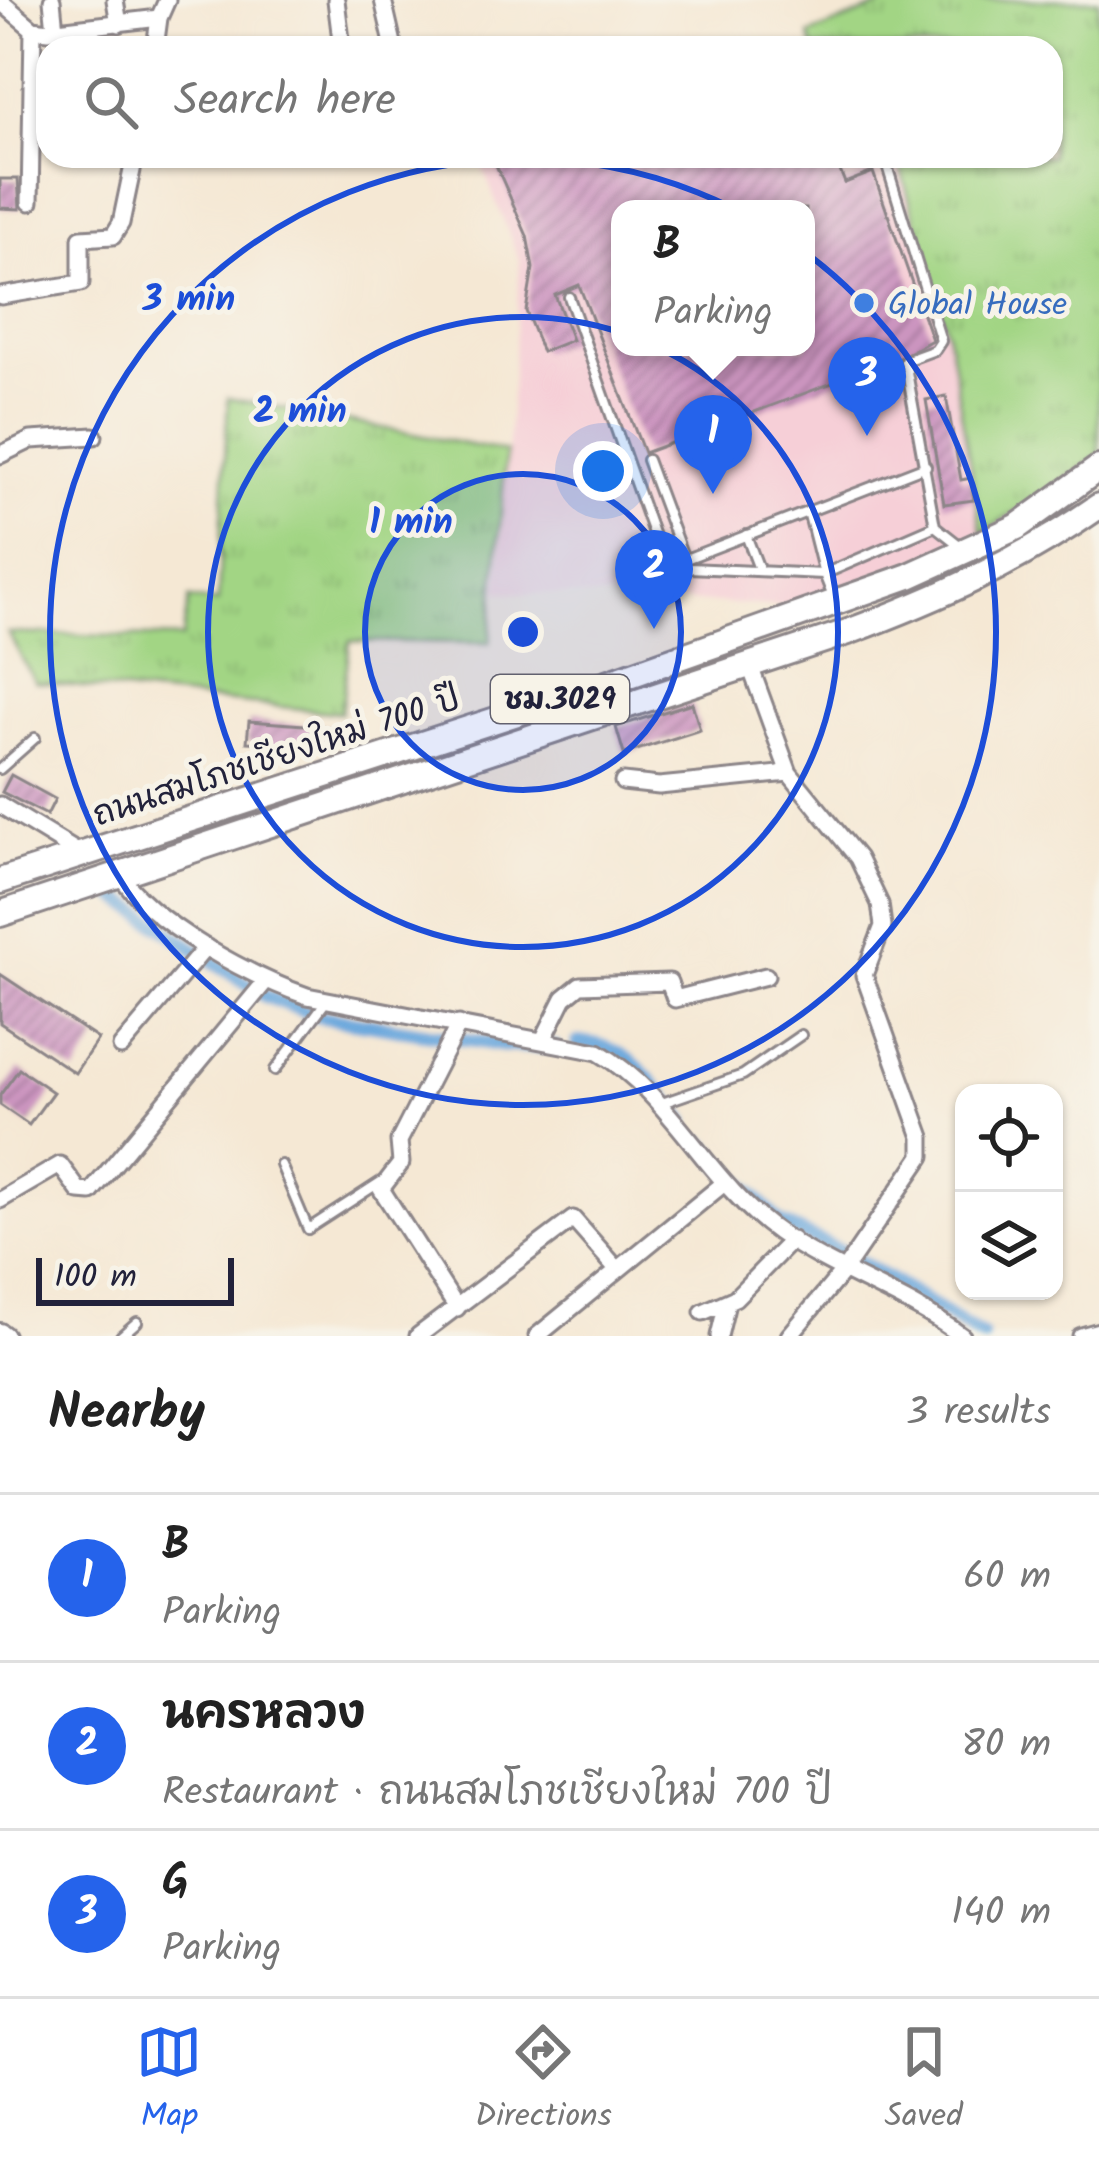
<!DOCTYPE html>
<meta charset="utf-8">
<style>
body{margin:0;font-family:Kalam,"Playpen Sans Thai",sans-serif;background:#f2f2f2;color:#222}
.controls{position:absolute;right:36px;bottom:36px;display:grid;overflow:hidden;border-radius:24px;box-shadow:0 3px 9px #0004}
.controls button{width:108px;height:108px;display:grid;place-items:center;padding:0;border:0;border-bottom:3px solid #e0e0e0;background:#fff;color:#222;font:60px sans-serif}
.scale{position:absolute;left:36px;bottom:30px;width:198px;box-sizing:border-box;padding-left:12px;border:6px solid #22223b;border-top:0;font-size:33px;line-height:42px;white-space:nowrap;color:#22223b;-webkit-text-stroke:9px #f7f3e8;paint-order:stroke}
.you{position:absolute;left:603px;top:471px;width:42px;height:42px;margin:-30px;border:9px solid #fff;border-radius:50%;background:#1a73e8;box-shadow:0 0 0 18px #1a73e833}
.badge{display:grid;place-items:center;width:78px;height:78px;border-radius:50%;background:#2563eb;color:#fff;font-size:39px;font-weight:700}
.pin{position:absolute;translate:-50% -99px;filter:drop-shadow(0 3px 6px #0008)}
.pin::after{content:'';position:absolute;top:63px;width:42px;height:36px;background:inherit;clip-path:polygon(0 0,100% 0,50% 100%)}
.popup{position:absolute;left:611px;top:200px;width:204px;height:156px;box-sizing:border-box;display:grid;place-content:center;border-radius:24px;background:#fff;filter:drop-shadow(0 3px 9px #0005);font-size:39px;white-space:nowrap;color:#767676}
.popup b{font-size:45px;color:#222}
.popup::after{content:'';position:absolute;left:50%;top:100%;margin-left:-24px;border:24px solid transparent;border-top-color:#fff}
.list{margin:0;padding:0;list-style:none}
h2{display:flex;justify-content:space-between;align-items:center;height:156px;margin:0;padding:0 48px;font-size:51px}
h2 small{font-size:39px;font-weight:400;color:#767676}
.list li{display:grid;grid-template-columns:78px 1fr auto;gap:36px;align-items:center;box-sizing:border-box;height:168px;padding:0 48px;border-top:3px solid #e0e0e0}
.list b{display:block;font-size:45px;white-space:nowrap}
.list p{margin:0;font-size:39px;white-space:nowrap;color:#767676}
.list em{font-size:39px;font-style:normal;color:#767676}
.icon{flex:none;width:66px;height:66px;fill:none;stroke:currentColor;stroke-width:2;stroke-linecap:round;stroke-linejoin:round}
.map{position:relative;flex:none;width:1099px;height:1336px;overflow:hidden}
.search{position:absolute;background:#fff;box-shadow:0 3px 9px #0004;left:36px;right:36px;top:36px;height:132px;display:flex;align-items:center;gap:30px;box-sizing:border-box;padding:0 42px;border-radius:36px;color:#767676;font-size:45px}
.sheet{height:660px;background:#fff}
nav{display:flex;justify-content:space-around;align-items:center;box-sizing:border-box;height:168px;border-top:3px solid #e0e0e0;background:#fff;font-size:33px;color:#767676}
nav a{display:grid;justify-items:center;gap:6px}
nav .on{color:#2563eb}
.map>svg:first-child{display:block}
.built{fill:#f6cfd7;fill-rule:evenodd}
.grass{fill:url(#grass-tufts);stroke:#627c60;stroke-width:3}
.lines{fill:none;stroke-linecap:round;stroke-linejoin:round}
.canal{stroke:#6ca8dd;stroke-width:14}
.building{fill:url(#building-hatch);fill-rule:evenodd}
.service-casing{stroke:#8c8588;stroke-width:14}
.minor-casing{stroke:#8c8588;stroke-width:21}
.tertiary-casing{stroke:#8c8588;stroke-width:24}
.primary-casing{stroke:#8c8588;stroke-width:30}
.service{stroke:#fff;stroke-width:8}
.minor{stroke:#fff;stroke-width:15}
.tertiary{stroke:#fff;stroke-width:18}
.primary{stroke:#fff;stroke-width:24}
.ring{fill:none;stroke:#1d4ed8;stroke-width:6}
.shop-dot{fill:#3f7fe0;stroke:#f7f3e8;stroke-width:4.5}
.labels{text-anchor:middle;stroke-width:10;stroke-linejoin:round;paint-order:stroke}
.shield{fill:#f7f3e8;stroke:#62616f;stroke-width:3}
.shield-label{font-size:30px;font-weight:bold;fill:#22223b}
.shop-label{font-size:33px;fill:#366cbe;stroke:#f7f3e8;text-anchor:start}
.street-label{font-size:33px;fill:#22223b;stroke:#f7f3e8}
.centre{fill:#1d4ed8;stroke:#f7f3e8;stroke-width:6}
.ring-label{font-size:36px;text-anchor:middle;font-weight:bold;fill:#1d4ed8;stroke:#f7f3e8;stroke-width:10;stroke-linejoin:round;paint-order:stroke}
</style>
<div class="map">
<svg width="1099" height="1336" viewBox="0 0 1099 1336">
<defs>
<pattern id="grass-tufts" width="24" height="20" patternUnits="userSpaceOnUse" patternTransform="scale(3)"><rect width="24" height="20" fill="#a2d584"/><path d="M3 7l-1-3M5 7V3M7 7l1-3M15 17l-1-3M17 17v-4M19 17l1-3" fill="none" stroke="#8bb773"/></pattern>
<pattern id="building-hatch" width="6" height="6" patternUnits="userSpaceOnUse" patternTransform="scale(3)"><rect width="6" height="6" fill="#cc95c0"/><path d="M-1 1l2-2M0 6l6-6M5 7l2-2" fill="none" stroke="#a5799d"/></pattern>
</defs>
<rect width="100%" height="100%" fill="#f7f3e8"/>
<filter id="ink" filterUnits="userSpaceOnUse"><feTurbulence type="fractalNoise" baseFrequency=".00833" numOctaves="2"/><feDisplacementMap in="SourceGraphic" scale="24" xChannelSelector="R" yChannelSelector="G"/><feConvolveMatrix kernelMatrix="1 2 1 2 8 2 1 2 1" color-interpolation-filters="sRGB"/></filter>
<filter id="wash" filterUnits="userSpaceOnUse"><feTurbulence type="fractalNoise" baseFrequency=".004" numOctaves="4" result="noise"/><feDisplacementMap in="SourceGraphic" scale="48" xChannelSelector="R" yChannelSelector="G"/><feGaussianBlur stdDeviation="2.7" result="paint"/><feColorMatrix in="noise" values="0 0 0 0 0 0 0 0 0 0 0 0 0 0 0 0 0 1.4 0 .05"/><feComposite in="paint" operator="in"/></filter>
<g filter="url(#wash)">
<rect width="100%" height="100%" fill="#f5e8d4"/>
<!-- built -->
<path class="built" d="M478,156h419l51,180 34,198 -184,73 -300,-15 22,-330zM620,209h186v138h-186z"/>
<!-- grass -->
<path class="grass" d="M895,0h204v456l-117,78 -34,-198 -51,-180h154v-108h-238l-4,-13z
M228,398l278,54 -16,191 -140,-2 -9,72 -306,-31 -27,-49 174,5 7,-39 29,3z"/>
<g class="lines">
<!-- canal -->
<path class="canal" d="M108,891l157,105 52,20 189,30 49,1
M578,1043c49,-2 77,43 106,78
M702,1143l78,80 69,32 133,81"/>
</g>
<g id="blocks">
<!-- building -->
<path class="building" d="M492,156h342l11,27 28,-11 59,168 -35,19 -253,94 -65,-168 -24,10 17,45 -30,12 -16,-41 7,-43 -6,-32zM620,209h186v138h-186z
M0,179h18l2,30 -20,-1z
M946,396l15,84 10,-2 3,22 -30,4 -18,-104z
M692,703l8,27 -76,24 -8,-27z
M249,721l82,6 -2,21 -35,-3 -1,9 -27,-2 1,-9 -20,-1z
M11,775l44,24 -8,16 -45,-23z
M0,974l98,65 -23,34 -75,-50z
M19,1069l34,23 -24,33 -29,-20v-10z"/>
</g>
</g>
<g filter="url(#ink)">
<use href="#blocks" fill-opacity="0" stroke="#8c8588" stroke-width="3"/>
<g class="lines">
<defs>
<path id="service" d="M846,156h38l57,185 -6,9 -30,11 30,165 28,22
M569,297l96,270
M647,460l37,99
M808,511l16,63 111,-48
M746,535l13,34
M665,567l261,-101
M667,567l157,7 9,23
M0,769l35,-31
M275,1070l52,-70
M659,1104l84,-29 58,-40
M281,1165l27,64 74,-48
M121,1336l16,-14"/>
<path id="minor" d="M52,0l3,30
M115,0l4,24
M336,0l6,48
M383,0l11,48
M0,1l33,28 16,2 110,-13 8,-18
M155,48l4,-30
M30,202l3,-173
M1,296l80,-13v-45l32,-2 8,-13 14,-67
M0,455l31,-15 63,-4
M750,666l39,107 69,85 22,46 3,22 -19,49 58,162v19l-77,113 -56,67
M623,782l36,4 130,-13
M0,805l79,48
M118,872c33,52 132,104 189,124l291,56c74,43 109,130 180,180 58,41 127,62 184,104
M544,1038l20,-40 16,-13 89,-3 6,17 91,-23
M121,1047l85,-100
M0,1200l60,-35 19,26 12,1 174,-210
M457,1308l-76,-119 20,-26 -2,-22 60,-117
M703,1312l32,-14 57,-58
M418,1336l155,-117 45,51
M537,1336l186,-152
M719,1336l8,-33
M1081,1336l18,-5"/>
<path id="tertiary" d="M0,1333l4,3"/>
<path id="primary" d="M0,881l582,-189 327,-116 108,-49 82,-59
M0,914l848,-282c91,-34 171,-70 251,-126"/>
</defs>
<!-- service casing -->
<use href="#service" class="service-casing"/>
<!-- minor casing -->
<use href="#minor" class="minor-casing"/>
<!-- tertiary casing -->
<use href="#tertiary" class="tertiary-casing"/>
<!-- primary casing -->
<use href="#primary" class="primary-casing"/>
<!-- service -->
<use href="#service" class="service"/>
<!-- minor -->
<use href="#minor" class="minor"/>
<!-- tertiary -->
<use href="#tertiary" class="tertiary"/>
<!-- primary -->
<use href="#primary" class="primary"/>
</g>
</g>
<!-- distance rings -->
<circle cx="523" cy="632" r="158" fill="#1d4ed8" fill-opacity=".12"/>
<g class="ring">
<circle cx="523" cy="632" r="158"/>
<circle cx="523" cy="632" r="315"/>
<circle cx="523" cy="632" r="473"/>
</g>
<!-- markers -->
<circle class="shop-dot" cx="864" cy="303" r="12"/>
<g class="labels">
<!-- shield labels -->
<rect class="shield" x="491" y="675" width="138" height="48" rx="9"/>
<g class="shield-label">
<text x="560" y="709">ชม.3029</text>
</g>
<!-- shop labels -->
<g class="shop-label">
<text x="888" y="315">Global House</text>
</g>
<!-- street labels -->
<g class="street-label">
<text transform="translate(276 755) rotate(-18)" y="12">ถนนสมโภชเชียงใหม่ 700 ปี</text>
</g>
</g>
<circle cx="523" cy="632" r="18" class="centre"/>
<g class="ring-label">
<text x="189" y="310">3 min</text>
<text x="300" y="422">2 min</text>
<text x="411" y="533">1 min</text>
</g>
</svg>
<div class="controls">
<button><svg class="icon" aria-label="locate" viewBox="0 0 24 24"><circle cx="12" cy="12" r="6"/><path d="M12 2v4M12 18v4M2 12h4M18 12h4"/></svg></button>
<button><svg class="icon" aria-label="layers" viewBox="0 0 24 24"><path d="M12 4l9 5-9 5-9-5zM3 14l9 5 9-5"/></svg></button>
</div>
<div class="scale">100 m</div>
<div class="you"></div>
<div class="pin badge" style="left:713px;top:494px">1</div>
<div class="popup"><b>B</b>Parking</div>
<div class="pin badge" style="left:654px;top:629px">2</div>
<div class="pin badge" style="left:867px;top:436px">3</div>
<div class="search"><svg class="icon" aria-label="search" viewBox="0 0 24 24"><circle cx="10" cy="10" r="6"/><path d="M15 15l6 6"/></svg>Search here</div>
</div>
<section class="sheet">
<h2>Nearby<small>3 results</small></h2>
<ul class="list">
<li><span class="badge">1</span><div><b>B</b><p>Parking</p></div><em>60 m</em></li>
<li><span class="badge">2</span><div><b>นครหลวง</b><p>Restaurant · ถนนสมโภชเชียงใหม่ 700 ปี</p></div><em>80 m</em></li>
<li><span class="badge">3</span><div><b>G</b><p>Parking</p></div><em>140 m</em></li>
</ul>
</section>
<nav>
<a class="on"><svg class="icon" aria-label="map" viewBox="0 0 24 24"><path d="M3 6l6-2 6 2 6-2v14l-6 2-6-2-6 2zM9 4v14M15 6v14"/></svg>Map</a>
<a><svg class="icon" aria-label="directions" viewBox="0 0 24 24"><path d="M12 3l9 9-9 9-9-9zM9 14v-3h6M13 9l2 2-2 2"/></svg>Directions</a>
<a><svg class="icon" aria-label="saved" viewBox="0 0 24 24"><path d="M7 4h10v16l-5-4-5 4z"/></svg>Saved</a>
</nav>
